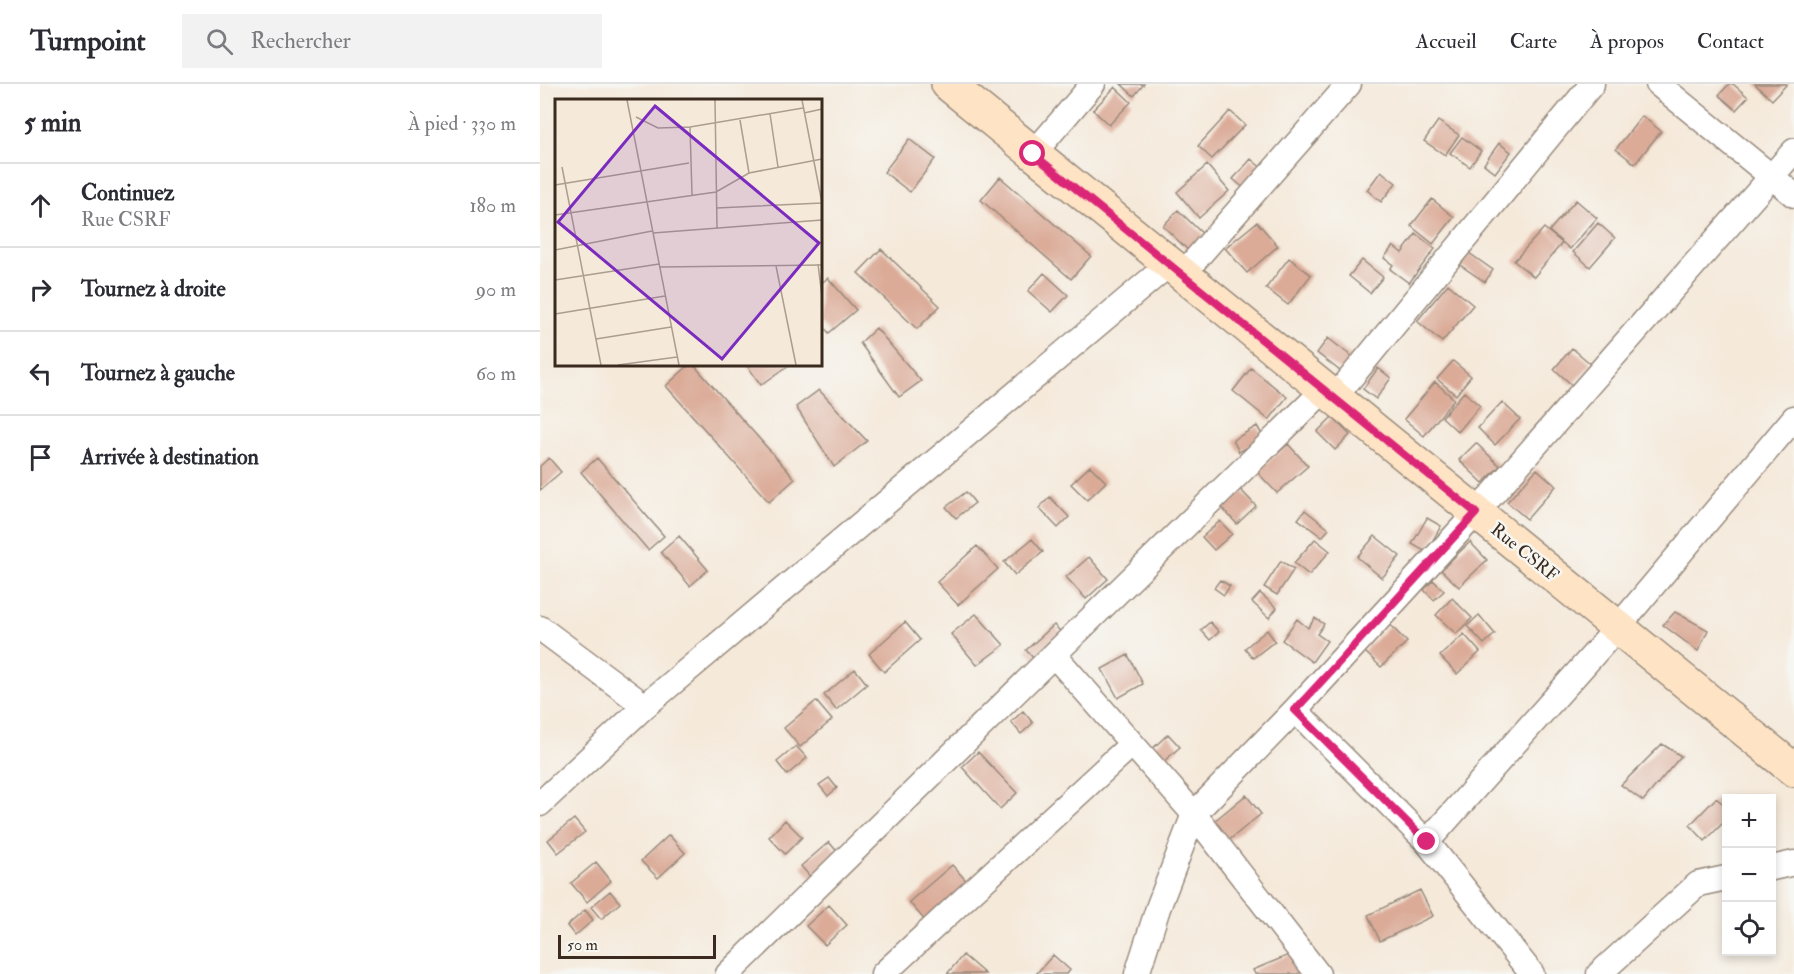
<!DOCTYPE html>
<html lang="fr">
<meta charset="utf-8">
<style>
body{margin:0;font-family:"IM FELL Double Pica",serif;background:#f2f2f3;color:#2b2b33}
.controls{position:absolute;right:18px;bottom:18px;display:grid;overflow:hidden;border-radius:0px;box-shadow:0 3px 9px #0003}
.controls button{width:54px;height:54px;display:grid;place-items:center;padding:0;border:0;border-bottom:2px solid #e1e1e2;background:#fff;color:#2b2b33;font:30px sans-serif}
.scale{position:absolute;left:18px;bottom:15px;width:158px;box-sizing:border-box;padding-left:6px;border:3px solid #3b2a1e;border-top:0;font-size:16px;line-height:21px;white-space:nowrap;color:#3b2a1e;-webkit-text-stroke:4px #f6f6f2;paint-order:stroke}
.stop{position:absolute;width:18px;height:18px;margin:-14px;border:4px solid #db2777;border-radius:50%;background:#fff}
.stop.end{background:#db2777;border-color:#fff;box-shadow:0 2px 6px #0008}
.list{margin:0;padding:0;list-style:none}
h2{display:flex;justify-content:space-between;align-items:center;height:78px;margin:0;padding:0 24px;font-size:26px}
h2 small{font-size:20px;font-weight:400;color:#7c7c81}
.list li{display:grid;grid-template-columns:39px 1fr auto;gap:18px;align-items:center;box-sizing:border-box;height:84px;padding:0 24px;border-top:2px solid #e1e1e2}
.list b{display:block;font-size:22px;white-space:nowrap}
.list p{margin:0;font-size:20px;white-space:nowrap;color:#7c7c81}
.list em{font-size:20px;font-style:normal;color:#7c7c81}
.icon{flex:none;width:33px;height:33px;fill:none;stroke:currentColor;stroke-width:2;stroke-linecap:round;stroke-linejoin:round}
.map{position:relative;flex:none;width:1254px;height:890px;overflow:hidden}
header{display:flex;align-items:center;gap:36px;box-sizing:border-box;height:84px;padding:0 30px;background:#fff;border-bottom:2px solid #e1e1e2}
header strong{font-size:28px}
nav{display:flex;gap:33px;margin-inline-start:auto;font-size:21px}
.search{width:420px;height:54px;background:#f2f2f3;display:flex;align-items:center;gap:15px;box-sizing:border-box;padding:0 21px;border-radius:0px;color:#7c7c81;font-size:22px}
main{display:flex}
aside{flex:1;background:#fff}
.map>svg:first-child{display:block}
.building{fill:#dbab98}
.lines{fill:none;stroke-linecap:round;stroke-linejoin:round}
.street-casing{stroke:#988a7c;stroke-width:27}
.secondary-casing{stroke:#988a7c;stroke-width:36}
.street{stroke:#fff;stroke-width:24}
.secondary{stroke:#fee4c5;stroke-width:33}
.route{stroke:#db2777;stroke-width:8}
.labels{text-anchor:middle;stroke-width:5;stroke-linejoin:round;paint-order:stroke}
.street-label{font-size:18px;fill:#3b2a1e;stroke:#f6f6f2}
.inset-road{fill:none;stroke:#ab9d8f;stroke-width:1.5}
.view{fill:#7b2cbf;fill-opacity:0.15;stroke:#7b2cbf;stroke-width:3}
.inset-edge{fill:none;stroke:#3b2a1e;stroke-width:3}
</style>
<header>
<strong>Turnpoint</strong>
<div class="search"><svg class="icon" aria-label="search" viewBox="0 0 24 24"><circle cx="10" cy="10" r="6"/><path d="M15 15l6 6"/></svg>Rechercher</div>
<nav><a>Accueil</a><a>Carte</a><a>À propos</a><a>Contact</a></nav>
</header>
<main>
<aside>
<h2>5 min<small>À pied · 330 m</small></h2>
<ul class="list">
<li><svg class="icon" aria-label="ahead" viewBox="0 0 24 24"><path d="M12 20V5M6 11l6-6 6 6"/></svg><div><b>Continuez</b><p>Rue CSRF</p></div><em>180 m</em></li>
<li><svg class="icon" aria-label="right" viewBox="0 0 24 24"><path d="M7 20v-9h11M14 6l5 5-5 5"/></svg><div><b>Tournez à droite</b></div><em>90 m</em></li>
<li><svg class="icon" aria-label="left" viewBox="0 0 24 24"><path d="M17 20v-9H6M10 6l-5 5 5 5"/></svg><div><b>Tournez à gauche</b></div><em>60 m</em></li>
<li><svg class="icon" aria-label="arrive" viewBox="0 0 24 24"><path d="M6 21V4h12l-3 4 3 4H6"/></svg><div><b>Arrivée à destination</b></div></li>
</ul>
</aside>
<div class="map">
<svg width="1254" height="890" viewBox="0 0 1254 890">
<rect width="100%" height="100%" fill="#f6f6f2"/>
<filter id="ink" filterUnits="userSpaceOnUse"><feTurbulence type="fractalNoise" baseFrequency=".0167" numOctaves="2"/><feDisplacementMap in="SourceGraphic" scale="12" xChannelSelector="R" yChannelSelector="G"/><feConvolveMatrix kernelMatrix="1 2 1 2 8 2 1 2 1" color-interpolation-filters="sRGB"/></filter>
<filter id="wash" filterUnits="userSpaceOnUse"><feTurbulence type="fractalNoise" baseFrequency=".008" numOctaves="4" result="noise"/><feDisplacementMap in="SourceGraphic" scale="24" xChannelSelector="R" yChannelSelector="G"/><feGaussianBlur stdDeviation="1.35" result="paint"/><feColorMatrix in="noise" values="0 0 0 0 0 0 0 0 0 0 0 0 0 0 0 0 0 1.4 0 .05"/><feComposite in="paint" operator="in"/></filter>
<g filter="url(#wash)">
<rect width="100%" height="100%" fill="#f5e9da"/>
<g id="blocks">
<!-- building -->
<path class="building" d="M581,0h23l-10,12z
M1189,0h4l15,13 -12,13 -17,-15z
M1215,0h32l-15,16z
M575,3l16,15 -22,23 -16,-15z
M690,27l15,14 -33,34 -14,-13z
M1102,32l19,15 -26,33 -19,-15z
M898,37l21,14 -14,20 -21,-14z
M922,53l19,14 -11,16 -20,-14z
M369,55l26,20 -25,33 -26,-20z
M959,59l12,9 -16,21 -11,-9z
M711,75l14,12 -18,20 -14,-12z
M667,81l22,26 -30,27 -22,-26z
M841,87l15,12 -15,19 -14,-12z
M460,93l91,79 -20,23 -90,-79z
M892,115l22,18 -21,27 -22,-18z
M1036,116l21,18 -27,31 -21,-18z
M638,126l30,29 -15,16 -30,-29z
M717,138l21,24 -31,27 -22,-25z
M1058,139l17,15 -25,29 -17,-15z
M1004,144l18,15 -28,34 -20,-16z
M876,150l19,15 -26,34 -19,-14 3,-4 -9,-7 9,-12 9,7z
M341,165l59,57 -23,23 -59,-56z
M929,169l24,17 -8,12 -25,-17z
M749,174l22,17 -23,30 -22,-17z
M822,176l21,17 -13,16 -21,-17z
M504,189l24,22 -16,17 -24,-21z
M288,194l28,32 -27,23 -9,-10v-39z
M908,200l25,21 -31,37 -25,-21z
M336,244l45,53 -22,16 -39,-54z
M788,254l27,21 -11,15 -27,-21z
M1032,264l19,16 -19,21 -18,-16z
M913,277l18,15 -15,19 -19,-16z
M150,280h3l102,115 -26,23 -103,-116z
M206,280h45l-30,21z
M711,284l36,29 -18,23 -36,-29z
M838,284l13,10 -15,21 -13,-10z
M895,298l19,17 -30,37 -20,-17z
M279,306l48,51 -33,26 -38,-60z
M924,308l16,14 -22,26 -16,-15z
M962,318l18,17 -25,26 -17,-17z
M792,333l18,18 -15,15 -18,-18z
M717,342l7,12 -25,14 -6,-12z
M936,359l24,23 -17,17 -24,-23z
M748,360l20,22 -31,27 -20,-21z
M9,374l12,14 -21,18v-24z
M57,374l67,78 -16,14 -67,-78z
M550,382l16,16 -19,18 -16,-16z
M997,385l19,17 -29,33 -20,-17z
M700,405l16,17 -19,18 -16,-17z
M426,408l9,11 -19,15 -10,-11z
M510,413l19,20 -11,11 -19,-20z
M765,426l24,19 -7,8 -24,-18z
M887,434l14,8 -15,26 -14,-8z
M680,437l12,13 -18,16 -12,-13z
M139,452l29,34 -18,16 -29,-34z
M835,452l25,20 -18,22 -25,-21z
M492,455l11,13 -28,23 -11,-13z
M775,455l15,12 -21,24 -15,-12z
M930,458l17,18 -28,27 -18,-17z
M437,462l21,23 -40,36 -21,-23z
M549,473l19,22 -22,20 -20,-22z
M741,477l13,8 -17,26 -13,-8z
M680,496l10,6 -6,9 -10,-7z
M893,496l11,11 -10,9 -10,-10z
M720,509l17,15 -8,10 -17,-16z
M912,514l20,20 -16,16 -20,-19z
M1135,528l33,18 -10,21 -35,-26z
M436,530l28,31 -27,20 -26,-31z
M939,531l16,19 -11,10 -17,-18z
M775,534l9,6 -7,10 10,7 -15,21 -30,-22 15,-21 11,9z
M365,538l15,18 -36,32 -15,-18z
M670,538l9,10 -9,8 -9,-10z
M514,541l11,11 -28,26 -11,-12z
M850,541l17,17 -26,25 -17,-16z
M727,546l8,11 -22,17 -8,-10z
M924,550l16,18 -23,22 -17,-18z
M588,571l15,29 -25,14 -16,-29z
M315,585l12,15 -31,26 -12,-15z
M276,617l16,19 -32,27 -16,-19z
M483,627l10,12 -12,11 -10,-12z
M628,650l12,13 -19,17 -12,-12z
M1122,660l19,12 -38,45 -22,-16z
M256,662l11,12 -20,17 -10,-13z
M438,668l39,41 -17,16 -38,-42z
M289,694l8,10 -9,8 -9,-11z
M706,711l15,19 -33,27 -15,-19z
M1176,714l10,8v14l-21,21 -15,-16z
M34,735l11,13 -27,21 -10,-13z
M245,736l17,17 -17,17 -16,-17z
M129,751l16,18 -27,25 -17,-17z
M289,758l10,12 -27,25 -11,-13z
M56,778l15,19 -24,21 -16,-19z
M412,781l19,21 -43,38 -19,-22z
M880,806l13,26 -53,25 -12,-26z
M70,807l10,12 -19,16 -10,-12z
M289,821l18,20 -22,20 -19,-19z
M45,826l8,10 -18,16 -8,-10z
M756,868l8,19 -7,3h-42l-2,-4z
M423,871l22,19h-38z
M513,871l17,15 -3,4h-31z"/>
</g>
</g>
<g filter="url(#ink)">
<use href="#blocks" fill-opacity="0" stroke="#988a7c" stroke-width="1.5"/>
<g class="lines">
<defs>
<path id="street" d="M1118,0l136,111
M493,70l60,-70
M641,192l168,-192
M795,313l257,-313
M0,544l105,78
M514,571l140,159 124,160
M755,626l132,132 105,132
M0,720l105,-98 523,-441
M887,758l191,-215 176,-209
M1232,784l22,-5
M188,890l597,-585
M343,890l249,-230
M597,890l21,-66 36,-94 101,-104 181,-197 318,-362
M1059,890l99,-90 28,-6"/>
<path id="secondary" d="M408,0c281,231 565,457 846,686"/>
</defs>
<!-- street casing -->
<use href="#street" class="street-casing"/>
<!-- secondary casing -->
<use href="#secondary" class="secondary-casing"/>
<!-- street -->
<use href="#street" class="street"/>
<!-- secondary -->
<use href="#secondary" class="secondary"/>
</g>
</g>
<g class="lines" filter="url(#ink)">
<!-- route -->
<path class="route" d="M493,70l443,359 -181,197 132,132"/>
</g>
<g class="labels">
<!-- street labels -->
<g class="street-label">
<text transform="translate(985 468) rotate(39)" y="6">Rue CSRF</text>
</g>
</g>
<!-- overview -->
<g transform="translate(15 15)">
<rect width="267" height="267" fill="#f5e9da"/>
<path class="inset-road" d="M72,1l52,265M160,1l2,128M247,1l20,103M249,14l18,-4M215,15l8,53M81,18l22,11 32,-1 113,-19M185,21l9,53M135,28l2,68M7,68l39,198M0,86l134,-22M162,109l105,-5M0,116l161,-23 33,-19 73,-14M98,134l169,-13M0,151l97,-19M263,165l4,33M221,167l20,99M104,168l163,-2M0,181l104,-16M0,215l110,-18M41,240l75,-12M63,266l59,-8"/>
<path class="view" d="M100,7l164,137 -97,116 -164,-137z"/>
<rect width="267" height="267" class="inset-edge"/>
</g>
</svg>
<div class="controls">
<button>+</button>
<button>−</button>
<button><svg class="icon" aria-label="locate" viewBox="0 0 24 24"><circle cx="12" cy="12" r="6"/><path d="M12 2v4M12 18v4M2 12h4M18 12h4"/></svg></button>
</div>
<div class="scale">50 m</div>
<div class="stop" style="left:493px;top:70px"></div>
<div class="stop end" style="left:887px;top:758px"></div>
</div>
</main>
